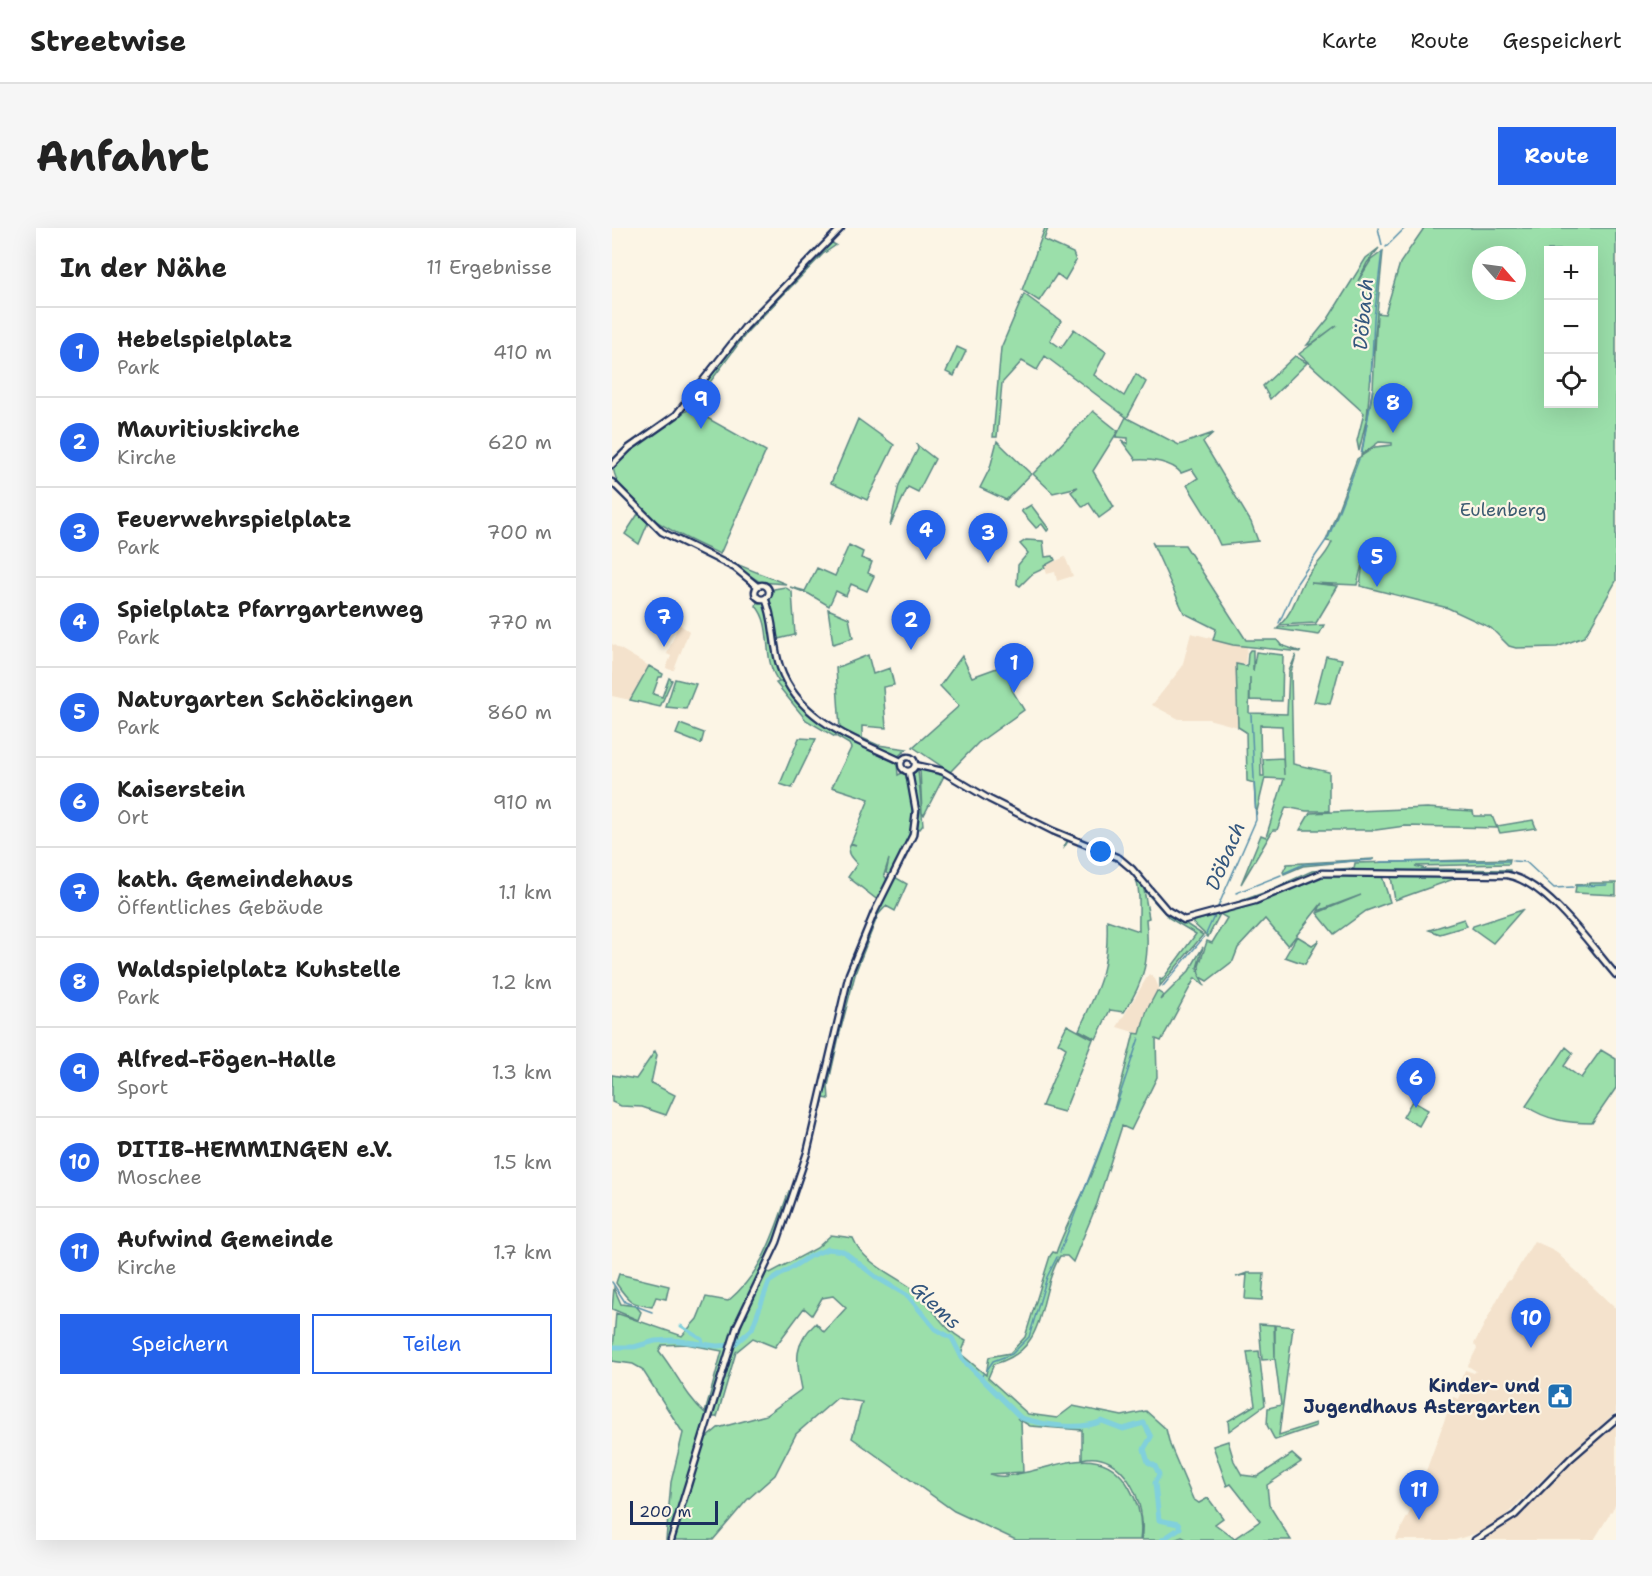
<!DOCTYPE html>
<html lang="de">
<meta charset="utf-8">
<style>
body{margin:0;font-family:"Shantell Sans",sans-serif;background:#f6f6f6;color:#222}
.controls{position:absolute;right:18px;top:18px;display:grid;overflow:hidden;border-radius:0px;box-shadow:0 6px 24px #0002}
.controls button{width:54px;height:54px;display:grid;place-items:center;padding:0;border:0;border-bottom:2px solid #e0e0e0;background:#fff;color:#222;font:30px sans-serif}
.compass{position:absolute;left:860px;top:18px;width:54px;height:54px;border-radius:50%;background:#fff;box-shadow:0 6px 24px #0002;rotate:118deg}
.scale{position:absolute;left:18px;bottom:15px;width:88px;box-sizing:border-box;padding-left:6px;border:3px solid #1b2f5e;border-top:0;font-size:16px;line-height:21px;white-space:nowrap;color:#1b2f5e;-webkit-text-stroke:4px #fcf5e5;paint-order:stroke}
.you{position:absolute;left:489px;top:624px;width:21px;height:21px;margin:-15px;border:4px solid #fff;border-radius:50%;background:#1a73e8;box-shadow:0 0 0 9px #1a73e833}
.badge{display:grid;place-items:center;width:39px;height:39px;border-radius:50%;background:#2563eb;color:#fff;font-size:20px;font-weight:700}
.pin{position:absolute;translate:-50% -50px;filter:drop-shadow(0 2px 3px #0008)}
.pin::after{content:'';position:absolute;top:32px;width:21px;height:18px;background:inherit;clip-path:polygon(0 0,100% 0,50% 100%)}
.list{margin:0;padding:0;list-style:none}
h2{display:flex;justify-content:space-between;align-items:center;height:78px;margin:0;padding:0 24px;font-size:26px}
h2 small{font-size:20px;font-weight:400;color:#767676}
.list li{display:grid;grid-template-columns:39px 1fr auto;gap:18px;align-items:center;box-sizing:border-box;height:90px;padding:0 24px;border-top:2px solid #e0e0e0}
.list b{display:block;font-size:22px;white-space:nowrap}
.list p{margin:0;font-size:20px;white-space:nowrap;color:#767676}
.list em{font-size:20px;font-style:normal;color:#767676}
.actions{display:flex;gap:12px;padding:18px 24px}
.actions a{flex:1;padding:14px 0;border:2px solid #2563eb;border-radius:0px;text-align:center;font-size:21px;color:#2563eb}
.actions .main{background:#2563eb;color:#fff}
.icon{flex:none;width:33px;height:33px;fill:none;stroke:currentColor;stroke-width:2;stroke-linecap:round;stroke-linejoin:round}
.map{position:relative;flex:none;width:1004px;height:1312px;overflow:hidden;border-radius:0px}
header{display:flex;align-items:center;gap:36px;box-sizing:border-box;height:84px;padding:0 30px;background:#fff;border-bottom:2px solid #e0e0e0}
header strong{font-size:28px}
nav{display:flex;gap:33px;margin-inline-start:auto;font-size:21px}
.intro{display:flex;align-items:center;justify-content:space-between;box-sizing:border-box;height:144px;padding:0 36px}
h1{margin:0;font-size:42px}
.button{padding:15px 27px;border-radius:0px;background:#2563eb;color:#fff;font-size:21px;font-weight:700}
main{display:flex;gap:36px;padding:0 36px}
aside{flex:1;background:#fff;border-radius:0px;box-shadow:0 6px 24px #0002}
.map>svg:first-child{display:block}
.built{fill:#f4e2cc}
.green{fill:#9bdfaa;stroke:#5b8784;stroke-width:1.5;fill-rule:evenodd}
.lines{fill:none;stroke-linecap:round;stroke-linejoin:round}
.stream{stroke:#5890aa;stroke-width:1.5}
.canal{stroke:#81d0dc;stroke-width:3}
.river{stroke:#81d0dc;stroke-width:5}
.secondary-casing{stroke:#1b2f5e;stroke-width:9}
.secondary{stroke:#fcf5e5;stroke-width:4.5}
.labels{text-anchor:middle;stroke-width:4.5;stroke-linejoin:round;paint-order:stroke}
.park-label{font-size:18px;fill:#3b5b71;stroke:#fcf5e5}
.poi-label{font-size:18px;font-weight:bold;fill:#1b2f5e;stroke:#fcf5e5;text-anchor:end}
.water-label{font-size:20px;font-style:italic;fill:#34577e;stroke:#fcf5e5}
</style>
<header>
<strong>Streetwise</strong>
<nav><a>Karte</a><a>Route</a><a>Gespeichert</a></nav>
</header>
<div class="intro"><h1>Anfahrt</h1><a class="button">Route</a></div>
<main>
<aside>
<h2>In der Nähe<small>11 Ergebnisse</small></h2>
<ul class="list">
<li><span class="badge">1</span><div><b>Hebelspielplatz</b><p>Park</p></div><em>410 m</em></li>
<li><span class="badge">2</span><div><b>Mauritiuskirche</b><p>Kirche</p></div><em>620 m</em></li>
<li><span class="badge">3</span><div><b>Feuerwehrspielplatz</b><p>Park</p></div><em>700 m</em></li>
<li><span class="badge">4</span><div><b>Spielplatz Pfarrgartenweg</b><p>Park</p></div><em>770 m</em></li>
<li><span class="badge">5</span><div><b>Naturgarten Schöckingen</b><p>Park</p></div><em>860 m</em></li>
<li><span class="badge">6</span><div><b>Kaiserstein</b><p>Ort</p></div><em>910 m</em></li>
<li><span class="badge">7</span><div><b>kath. Gemeindehaus</b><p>Öffentliches Gebäude</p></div><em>1.1 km</em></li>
<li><span class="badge">8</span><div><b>Waldspielplatz Kuhstelle</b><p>Park</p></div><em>1.2 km</em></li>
<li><span class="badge">9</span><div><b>Alfred-Fögen-Halle</b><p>Sport</p></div><em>1.3 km</em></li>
<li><span class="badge">10</span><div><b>DITIB-HEMMINGEN e.V.</b><p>Moschee</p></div><em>1.5 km</em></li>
<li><span class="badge">11</span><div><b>Aufwind Gemeinde</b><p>Kirche</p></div><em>1.7 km</em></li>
</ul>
<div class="actions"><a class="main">Speichern</a><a>Teilen</a></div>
</aside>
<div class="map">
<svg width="1004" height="1312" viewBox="0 0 1004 1312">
<rect width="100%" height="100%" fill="#fcf5e5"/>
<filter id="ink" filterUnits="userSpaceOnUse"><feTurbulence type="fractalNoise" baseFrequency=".0167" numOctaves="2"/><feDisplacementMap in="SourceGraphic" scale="12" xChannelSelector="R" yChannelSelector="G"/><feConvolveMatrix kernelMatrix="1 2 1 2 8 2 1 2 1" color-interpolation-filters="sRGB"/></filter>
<g filter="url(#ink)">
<!-- built -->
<path class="built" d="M453,329l8,19 -16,5 -2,-9 -8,2 -3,-8z
M67,396l10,7 -15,39h-3l-5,-2 5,-12 -4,-2z
M579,405l56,14 -2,17h-9l2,63 -30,-8h-29l-27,-14 30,-38z
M0,416l37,22 -19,34 -18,-4z
M537,746l6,5 4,9 -12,22 -7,24 -23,-7z
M922,1013l20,9 62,59v103l-56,50 -60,59 -23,12 -22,7h-60l19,-36 36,-99 3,-8 6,2 2,-5 1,-6 -4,-2 7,-16 9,3 2,-2 -8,-5 9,-18 -3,-4 33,-63 4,-1z
M1004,1194v82l-22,36h-115l39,-24 42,-44z"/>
<!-- green -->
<path class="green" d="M433,0h3l-4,12 29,13 3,8 -11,19 -8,-6 -18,27 -17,-11z
M812,0h192v353l-28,50 -4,6 -27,10 -41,1 -7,-2 -18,-18 -43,-20 -88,-22 4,-30 -7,29 -46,-2 27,3 -22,37 -36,2c13,-13 17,-31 24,-44 8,-14 22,-23 28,-39l-6,-1 31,-82 18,-12 17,-2v-2l-13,-1 -18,13 12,-67 4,-75 8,1 15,-51zM936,22h45v154h-45zM869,27h36v36h-36z
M218,14l6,3 -13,9 -75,77 -54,73 -11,6 22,-27 35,-49z
M767,20l-12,15 -9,18 13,-21 12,-9 -16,166 -8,34 -2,-10 7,-28 -65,-59 38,-29 -26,19 -4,1 21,-26 38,-61z
M412,66l37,27 -11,19 11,8 13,-19 32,23 -12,23 30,21 12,-22 10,8 -19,36 52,27 34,-12 -10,9 48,80 7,19 -38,4 -13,-28 -20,-32 11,-7 -6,-9 -11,4c-9,-11 -31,-14 -45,-13l-15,-20 7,4v-6l-12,-1 10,-20 -81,-61 -8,14 -15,-9 -20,22 -5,54h-4l8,-89z
M345,119l9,4 -12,25 -8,-4z
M683,128l12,7 -37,36 -7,-13z
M80,179l-1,2 75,42 -46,103c-35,-16 -101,-44 -107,-87l13,-14z
M481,183l25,20 -25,40 21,36 -15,11 -10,-15 -6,4 -12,-15 7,-5 -25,6 -20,-19z
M246,191l36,26 -27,55 -36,-17z
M385,213l34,33 -25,26 -26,-12 10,-20z
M305,217l18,14 -17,33 -10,-5 -18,39 9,-41 19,-36z
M419,277l18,24 -2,2 -5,-7 -6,4 -15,-17z
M26,286l10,9 -9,21 -14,-10z
M414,312l17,1 2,16 8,-1 2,4 -11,6 1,2 -13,6 -12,12 -3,-2 1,-19 10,-12 -8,-9z
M540,314l2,3h31l61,95h31l4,5 20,7 -68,-7 -20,-5 3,-11 -32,-16z
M237,317l14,7 -2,6 11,4 -4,11 6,3 -7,15 -16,-7 -5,12 -10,-5 -7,15 -20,-12 -19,-7 15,4 12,-23 18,8z
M112,331l62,25 -26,-2z
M173,359l7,5 3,43 -17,4 -9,-43 5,-7z
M145,374l6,1 3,5 18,72 -4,2 6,-1 22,30 30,19 -3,7 -29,-17 -30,-37 3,-1c-18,-23 -5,-55 -23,-76z
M216,381l21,9 4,20 -20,6z
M712,397l-5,10 -42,-6 2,-2z
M638,422h3v21l3,-19 27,3 -1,46 -32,-1v-23l-1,36 38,1 2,-43 7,-16 -5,17 2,92 36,8v39h-23l-20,-4 -9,23h-4l-32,54 20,-49 5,2 18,-58 -19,-1 -9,37 -2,-32 -7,-2 -1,-49 -8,-5 -2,-63 11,2 1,-13zM648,497l22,1 2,49 -1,-17 -20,1 1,17h-3z
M256,427l5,19 17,-6 4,17 -11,2 3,41 -24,-2v12l16,7 29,4 -10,8 -57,-28 -4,-61z
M350,428l10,21 33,-12 7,25 12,20 -46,33 -28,29 -37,-25 46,-41 -19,-20z
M714,428l16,3 -12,45 -16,-2z
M37,438l14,8 -1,3h-3l-6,17 9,3 7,-19 3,2 -12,27 -30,-7z
M63,451l21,5 -10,25 -20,-2z
M68,496l24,9 -3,11 -25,-10z
M226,506l59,29 1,12 4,-2 6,3c9,49 4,57 -17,100l-5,-3 3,-14 -5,16 5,8 4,-7 14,8 -12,27 -9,-5 -8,9 -22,56 -17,65 -11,50 1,13 -5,-1 -38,128 -20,45 4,2 47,-25 14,-13 22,3c10,25 39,36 60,51 21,15 24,37 53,52l-5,13 25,21 3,-18 21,-4 15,-16 25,-81 3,-4 3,1c9,-26 23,-50 34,-76 20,-47 32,-95 44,-144l6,1 7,-24 10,-19 6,4 -3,5 29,-29 14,-24 -6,21 3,8 -1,-10 8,-25 5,2 15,-25 -7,-4 -12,23 -16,-15 22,-7v4l1,-5 45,-13 62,-27 80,1 -3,2 6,-2h60l-70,25 -4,-23 -9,-1 8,26 -24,9 -32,23 -17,-21 44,-18 -43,16 4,-8 -34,43 -23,-27 -27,29 -5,13 -26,20 -7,-4 5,9 -10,-8 -34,63 -5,-2 1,38 -26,53 -9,-4 -25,78 -24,58 -6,-6h-7c-24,41 -10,94 -66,108l-6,14 40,36 29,4 16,-12 49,10 24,-5 20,18 4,16 23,54 6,4 9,-5 15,20 -8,6 21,16h-48l-6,-3 -8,3h-33c7,-35 -17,-91 -59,-81v-29l-52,-4 -13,-8 4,4 2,50 -33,2c9,4 18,2 27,0 42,-7 85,-33 112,13 10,17 14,33 11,53h-124l-62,-29 -102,-73 10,-36 -25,-4 -41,36 -21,41 -28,25 -34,40h-47l5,-58 12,-49 -41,-64 -9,-5 -21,-3 4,-48 66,23 15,-17 9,-22 22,4c36,-30 45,-67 61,-110l3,2 -17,47 -28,61 -70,225 28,-87 13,-11 48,-13 36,-26c-6,-30 -9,-45 14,-66l8,9 22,-24 -13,-12 -11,2 -10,17 -8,-7 -29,39 -22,-9 -17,14 -19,65h-5l35,-109 30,-66 21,-61 49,-200 33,-79 -32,-25 9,-13c-6,-7 -12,-11 -6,-20l5,1 -5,-2 18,-44 -37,-12 19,-39 -2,-4 -12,-7zM74,1116l36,7 -17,62c-20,-18 -29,-41 -46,-62l3,-6z
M187,510l17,1 -24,49 -12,-4z
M308,541l24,7 -20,39 -2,-2z
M306,542l5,55 -3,4 -3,-2 -4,-54z
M815,580l46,3 1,5h18l5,12 -92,-2 -29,4h-76l10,-17z
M921,592l3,8 -36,5 -3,-7z
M458,612l56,25 40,46 37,24 -43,51v-7l2,1 34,-46 -27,-16 -25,-28 5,28 -3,1c4,38 -1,62 -22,93l-14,-2 -14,29 -17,-9c20,-43 30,-61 28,-110l32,11c-1,-15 3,-42 -5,-56 -12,-20 -46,-26 -66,-34l-5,8 4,-8z
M762,631l-71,7 -19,8 -1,-2 4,-8z
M898,631l-1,5 -94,2 11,3 84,1v4l-105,-3 -83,1 -53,22 -42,12 36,-13 49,-22 42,-3 1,-5z
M979,655h25v12l-41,-2 1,-8z
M910,682l-29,33 -21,-15 1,-2z
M852,691l3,7 -27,8 -11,-4z
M685,708l15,9 7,-5 -14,24 -20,-7z
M455,797l26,14 -29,73 -22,-6 24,-58 -8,-5z
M954,819l7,6 -9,13 17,12 20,-28 15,9v29l-24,35c-24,0 -46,-3 -66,-17z
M43,823l2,4 -6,28 24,12 -9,20 -24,-8 -21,-1 -9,-4v-27l24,4z
M800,873l16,9 -9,16 -16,-9z
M635,1045h17l-2,27 -17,-1 2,-25 -11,3z
M7,1046l50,12 -3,13 -10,-2 -4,10c-21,-3 -23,-5 -36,-24z
M2,1060l7,16 15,2 5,6 -3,8 -26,-11z
M647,1096l15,1 1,34v-34l18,2 -14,108 37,-12v3l-41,14 -8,-15 1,-17 13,-3 -6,-46 -13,1z
M647,1123l6,54 -36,26 -1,-10 27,-16 -8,-53z
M616,1213l6,20 8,14 15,2 35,-23 9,8 -34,23 2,20 22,35h-52l-4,-2 25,-17 -29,-37 -4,2 -14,-40z"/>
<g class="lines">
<!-- stream -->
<path class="stream" d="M766,0l4,17
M774,19l19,-19
M759,152l3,-62 8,-67
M750,224l11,-64
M667,395l18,-40 32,-47 30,-77
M901,633l13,1 28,26 19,-1
M768,634l129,-1
M672,645l20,-9 68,-4
M965,658l30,-1
M624,665l45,-18
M605,681l39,-89 -5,-106
M594,706l9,-20
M551,758l41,-49
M499,893l28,-83
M448,1024l50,-128
M0,1054l13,20 27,10
M375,1142l6,-9 19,-7 17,-17 18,-60 10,-20
M369,1150l2,-4"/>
<!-- canal -->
<path class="canal" d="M69,1098l21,13 2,5"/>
<!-- river -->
<path class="river" d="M0,1119h22l21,-6 18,-1 44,6 17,-1 18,-16 17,-47 41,-26 18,-7 15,2 33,26 32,19 27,33 17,9 11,22 58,58c23,7 59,13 81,3l21,8 21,-6 7,14 -7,12 4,13 7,4 4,8 -4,9 4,37 19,4 2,4 -18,12"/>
<defs>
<path id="secondary" d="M0,237l17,-17 47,-33 69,-88 96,-99
M0,254l50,50 73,36 22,18
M143 364a7 7 0 1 1 14 0a7 7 0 1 1-14 0Z
M153,370c10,22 7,46 15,69 18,53 74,72 121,94
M289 536a7 7 0 1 1 14 0a7 7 0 1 1-14 0Z
M303,537l27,6 47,28 64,32 66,27 13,11 35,41 17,10 71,-19 67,-28 185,2c40,7 83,70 109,100
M59,1312l66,-214 40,-84 30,-89 42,-179 25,-61 39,-78 3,-24 -7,-39
M863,1312l40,-25 56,-57 45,-39"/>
</defs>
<!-- secondary casing -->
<use href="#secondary" class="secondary-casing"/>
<!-- secondary -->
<use href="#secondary" class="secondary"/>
</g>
</g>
<!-- icons -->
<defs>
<symbol id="civic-square" viewBox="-11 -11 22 22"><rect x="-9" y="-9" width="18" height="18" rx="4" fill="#1f6fb2" stroke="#fcf5e5"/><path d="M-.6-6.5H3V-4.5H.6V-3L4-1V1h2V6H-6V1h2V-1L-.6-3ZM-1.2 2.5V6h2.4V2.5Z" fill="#fff"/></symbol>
</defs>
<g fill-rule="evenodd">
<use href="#civic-square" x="933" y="1153" width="30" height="30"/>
</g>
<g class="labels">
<!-- park labels -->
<g class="park-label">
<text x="891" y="288">Eulenberg</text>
</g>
<!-- poi labels -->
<g class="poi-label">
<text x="928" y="1164">Kinder- und<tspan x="928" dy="21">Jugendhaus Astergarten</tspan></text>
</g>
<!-- water labels -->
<g class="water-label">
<text transform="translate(751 86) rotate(-85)" y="7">Döbach</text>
<text transform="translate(613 628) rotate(-67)" y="7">Döbach</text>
<text transform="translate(324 1077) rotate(43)" y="7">Glems</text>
</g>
</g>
</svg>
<div class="controls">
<button>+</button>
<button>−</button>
<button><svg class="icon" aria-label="locate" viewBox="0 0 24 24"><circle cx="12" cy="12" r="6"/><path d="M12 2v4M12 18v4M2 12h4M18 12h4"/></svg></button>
</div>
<svg class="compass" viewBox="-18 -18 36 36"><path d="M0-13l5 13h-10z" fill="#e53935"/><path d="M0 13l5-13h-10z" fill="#767676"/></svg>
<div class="scale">200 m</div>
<div class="you"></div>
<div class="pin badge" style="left:402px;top:465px">1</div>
<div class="pin badge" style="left:299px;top:422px">2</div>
<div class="pin badge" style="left:376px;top:335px">3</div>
<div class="pin badge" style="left:314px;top:332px">4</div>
<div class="pin badge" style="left:765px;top:359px">5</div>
<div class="pin badge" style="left:804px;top:880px">6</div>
<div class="pin badge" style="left:52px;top:419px">7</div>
<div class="pin badge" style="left:781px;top:205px">8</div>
<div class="pin badge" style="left:89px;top:201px">9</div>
<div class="pin badge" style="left:919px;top:1120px">10</div>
<div class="pin badge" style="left:807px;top:1292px">11</div>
</div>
</main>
